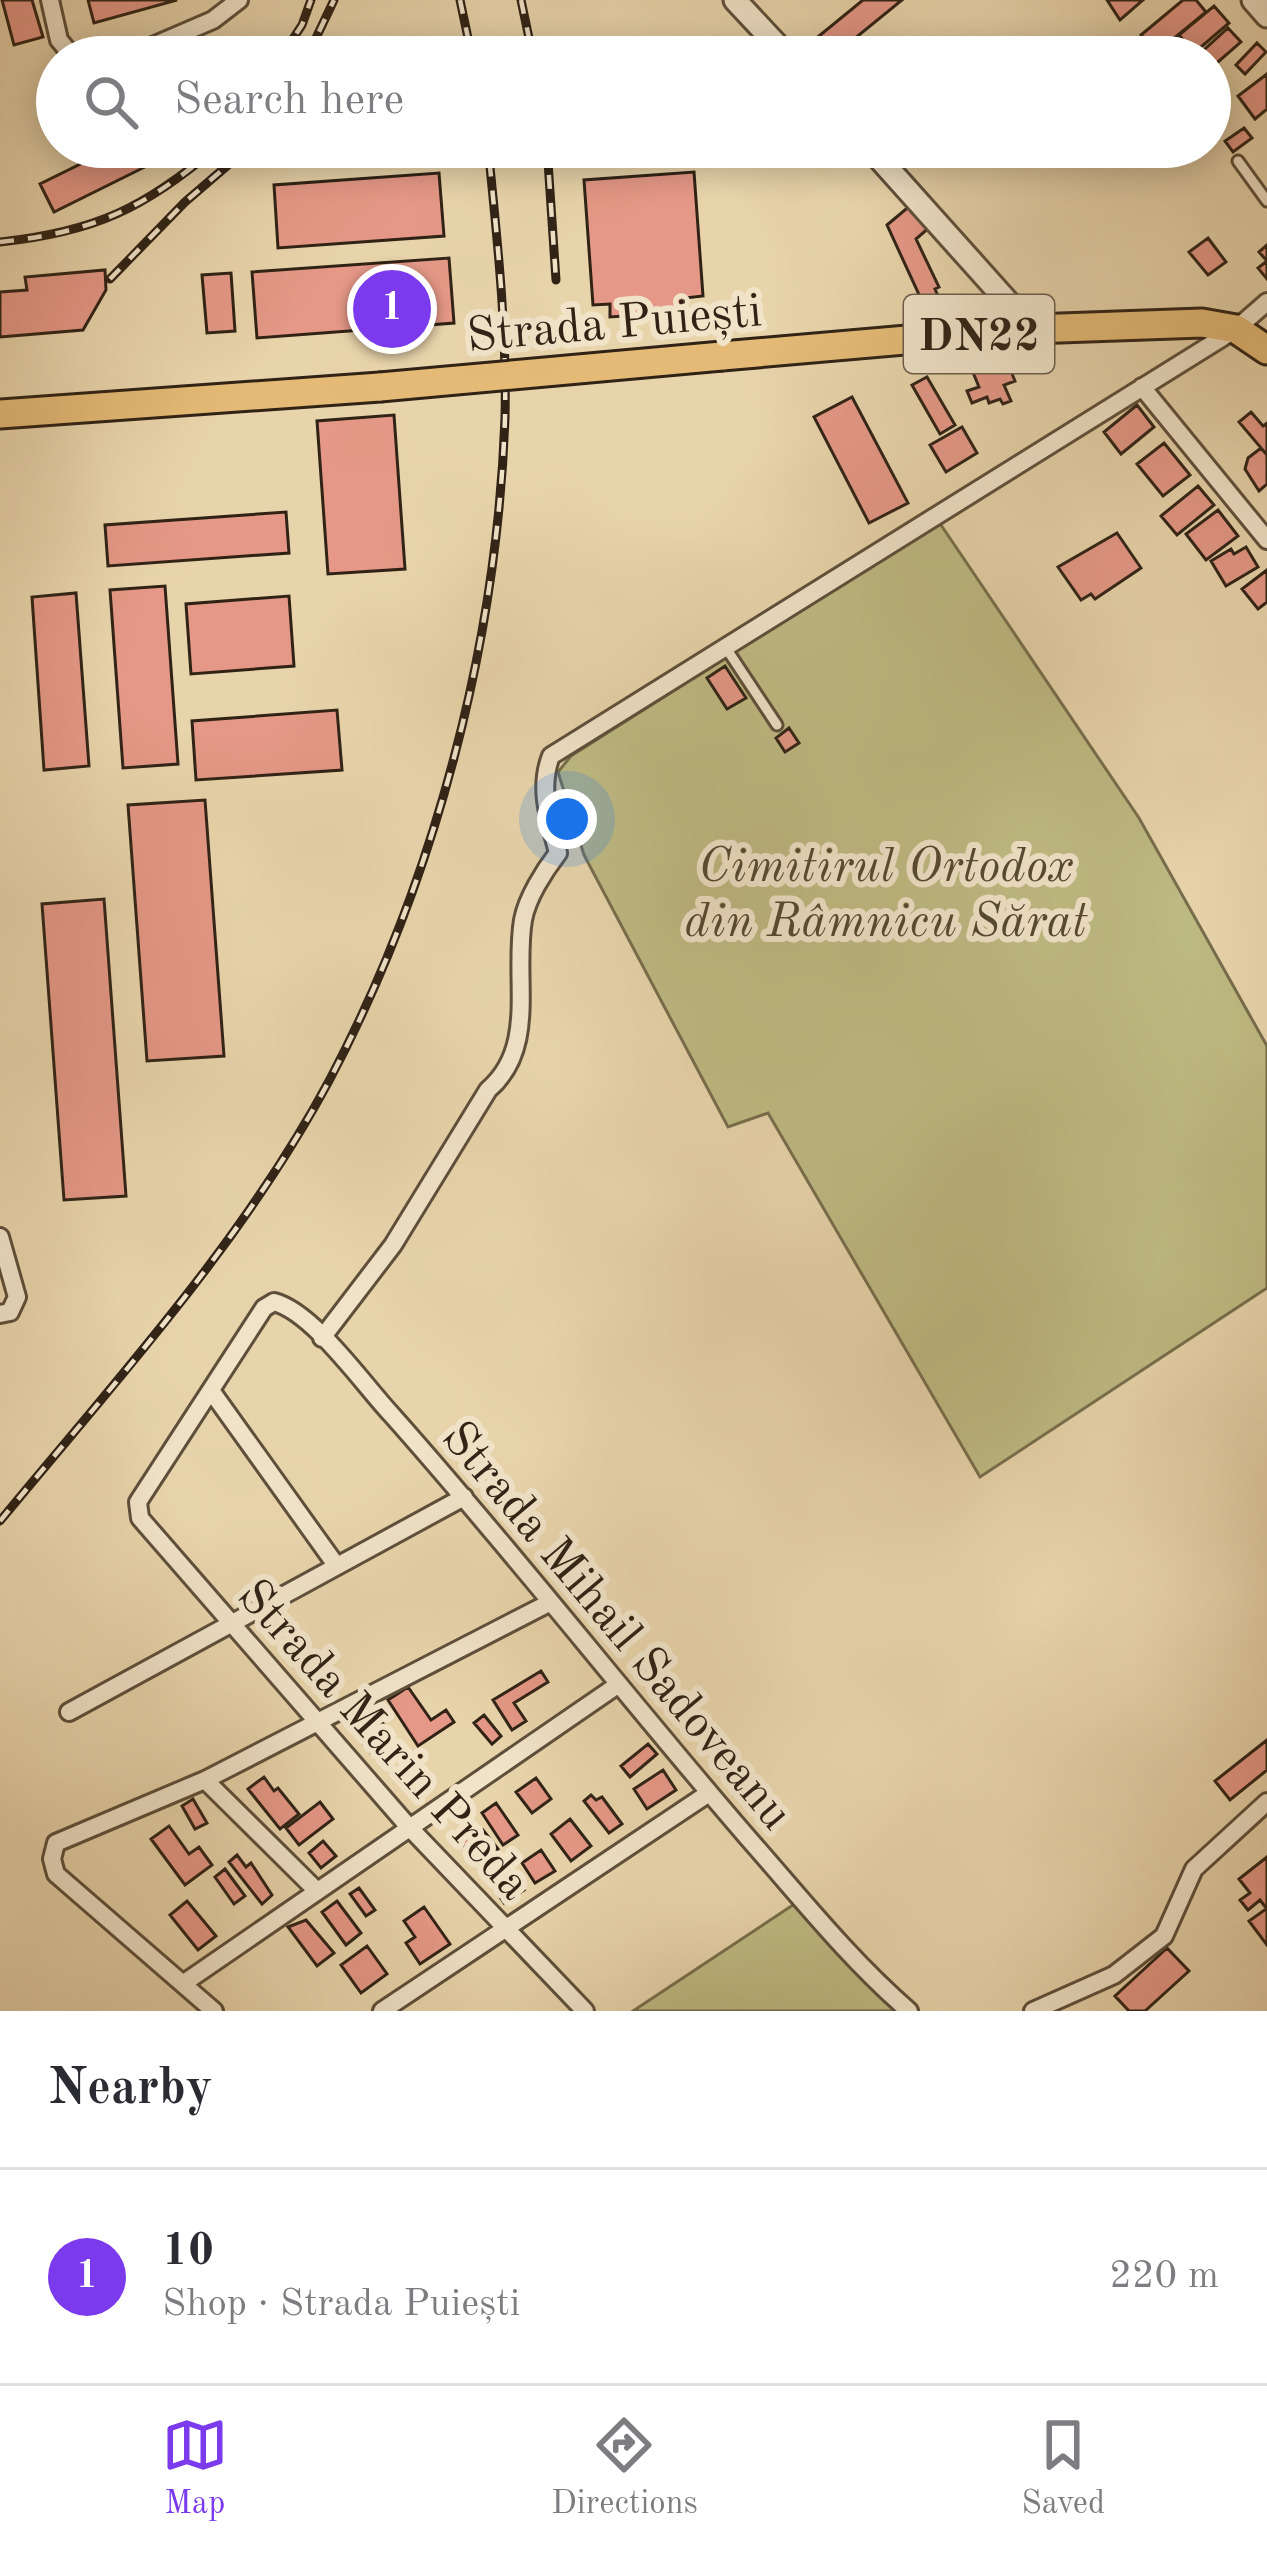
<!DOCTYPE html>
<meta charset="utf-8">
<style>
body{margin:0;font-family:"Old Standard TT",serif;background:#f2f2f3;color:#2b2b33}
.you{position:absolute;left:567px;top:819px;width:42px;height:42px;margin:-30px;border:9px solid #fff;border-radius:50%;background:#1a73e8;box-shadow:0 0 0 18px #1a73e833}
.badge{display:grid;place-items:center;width:78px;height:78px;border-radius:50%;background:#7c3aed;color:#fff;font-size:39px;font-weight:700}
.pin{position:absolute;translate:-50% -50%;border:6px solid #fff;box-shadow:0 3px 12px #0006}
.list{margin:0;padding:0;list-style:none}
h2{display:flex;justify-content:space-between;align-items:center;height:156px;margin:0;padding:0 48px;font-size:51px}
h2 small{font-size:39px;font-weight:400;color:#7c7c81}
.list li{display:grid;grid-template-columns:78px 1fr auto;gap:36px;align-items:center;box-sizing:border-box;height:216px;padding:0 48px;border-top:3px solid #e1e1e2}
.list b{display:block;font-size:45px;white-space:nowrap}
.list p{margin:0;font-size:39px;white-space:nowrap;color:#7c7c81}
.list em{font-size:39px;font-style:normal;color:#7c7c81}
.icon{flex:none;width:66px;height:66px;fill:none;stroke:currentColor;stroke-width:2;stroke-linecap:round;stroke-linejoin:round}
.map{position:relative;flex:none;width:1267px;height:2011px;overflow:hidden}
.search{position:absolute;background:#fff;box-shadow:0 6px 30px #0003;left:36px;right:36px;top:36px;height:132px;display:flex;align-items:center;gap:30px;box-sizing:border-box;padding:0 42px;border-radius:66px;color:#7c7c81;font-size:45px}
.sheet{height:372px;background:#fff}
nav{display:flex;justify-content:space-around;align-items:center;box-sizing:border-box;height:168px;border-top:3px solid #e1e1e2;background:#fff;font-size:33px;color:#7c7c81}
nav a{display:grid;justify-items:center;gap:6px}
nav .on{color:#7c3aed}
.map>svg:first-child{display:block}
.green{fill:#beba83;stroke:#776e4c;stroke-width:3}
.building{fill:#e59887;stroke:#302316;stroke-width:3}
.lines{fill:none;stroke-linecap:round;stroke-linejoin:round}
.service-casing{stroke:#5e4f3b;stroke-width:15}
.minor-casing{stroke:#5e4f3b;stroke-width:22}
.tertiary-casing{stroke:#5e4f3b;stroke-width:27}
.primary-casing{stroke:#302316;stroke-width:33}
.service{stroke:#f0e3c8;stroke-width:9}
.minor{stroke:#f0e3c8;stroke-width:16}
.tertiary{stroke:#f0e3c8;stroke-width:21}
.primary{stroke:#e4ba76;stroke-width:27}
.rail-casing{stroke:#302316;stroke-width:9}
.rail{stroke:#f0e3c8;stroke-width:4.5;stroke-dasharray:14;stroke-linecap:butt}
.primary-bridge-casing{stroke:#302316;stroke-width:33;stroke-linecap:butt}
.primary-bridge{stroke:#e4ba76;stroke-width:27}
.labels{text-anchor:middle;stroke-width:12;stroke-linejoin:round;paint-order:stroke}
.shield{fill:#f0e3c8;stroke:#6a5d4b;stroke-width:3}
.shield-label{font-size:45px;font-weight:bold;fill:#302316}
.street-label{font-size:48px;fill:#302316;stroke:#f0e3c8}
.park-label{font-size:48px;font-style:italic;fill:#544931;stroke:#f0e3c8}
</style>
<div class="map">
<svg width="1267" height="2011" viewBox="0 0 1267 2011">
<rect width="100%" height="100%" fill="#e8d4ab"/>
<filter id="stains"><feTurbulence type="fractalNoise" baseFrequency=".00167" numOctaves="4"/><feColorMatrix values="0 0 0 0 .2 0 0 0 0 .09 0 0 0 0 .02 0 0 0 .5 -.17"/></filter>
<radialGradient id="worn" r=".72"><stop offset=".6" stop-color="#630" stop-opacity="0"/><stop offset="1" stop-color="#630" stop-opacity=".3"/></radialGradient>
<!-- green -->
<path class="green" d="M939,522l200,296 128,228v242l-287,189 -212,-364 -40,14 -144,-272 -26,-83 13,-16z
M802,1899l107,112h-276z"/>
<!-- building -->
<path class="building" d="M2,0h30l11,37 -29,8z
M88,0h89l-83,23z
M863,0h39l-70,57h-14l-10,-12z
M1107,0h36l-23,20z
M1183,0h13l10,12 -50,41 -15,-18z
M1214,6l15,17 -35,30 -15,-18z
M1228,28l13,14 -31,27v-12h-14z
M1257,43l9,9 -21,22 -9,-9z
M1267,74v35l-12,10 -17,-23z
M1244,128l8,10 -19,14 -8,-11z
M115,147h70l-131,65 -14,-28z
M694,172l9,124 -18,2 1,14 -76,5v-13l-17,1 -9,-125z
M439,173l5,63 -166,12 -4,-63z
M912,204l19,22 -15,13 23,48 -4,2 7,16 -15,7 -40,-87z
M1208,238l18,24 -18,13 -19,-23z
M1267,245v34l-9,-11 9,-7 -8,-9z
M449,258l5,65 -197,15 -5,-66z
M105,270l1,20 -23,40 -83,7v-45l27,-2 -2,-13z
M231,273l4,58 -28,2 -5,-58z
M993,356l2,7 11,-4 9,22 -11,4 7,16 -8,3 -3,-5 -11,4 -2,-6 -15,6 -5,-12 12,-4 -9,-22z
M927,377l28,48 -15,9 -28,-49z
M852,397l56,106 -39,20 -55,-106z
M1137,405l17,22 -33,27 -17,-22z
M1251,412l12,14 4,-3v32l-28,-33z
M394,415l11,154 -77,5 -11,-153z
M962,427l15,26 -31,19 -16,-27z
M1164,443l26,32 -27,21 -26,-32z
M1261,448l6,7v29l-8,7 -14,-22 3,-11z
M1198,486l16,19 -37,30 -16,-19z
M1218,510l20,26 -32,24 -20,-26z
M286,512l3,41 -181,13 -3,-41z
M1117,533l24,35 -46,31 -4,-5 -10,6 -23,-33z
M1246,547l12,20 -32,19 -15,-25 20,-12 3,5z
M1267,570v32l-9,7 -16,-20z
M165,586l13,178 -55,4 -13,-178z
M76,593l13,173 -45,4 -12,-173z
M289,596l5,70 -103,8 -5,-70z
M725,666l21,32 -19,11 -20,-31z
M337,710l5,60 -146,10 -4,-59z
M789,728l10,15 -14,9 -9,-14z
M205,800l19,256 -77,5 -19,-256z
M104,899l22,297 -62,4 -22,-296z
M541,1671l7,11 -34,21 12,18 -14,9 -19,-30z
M408,1687l23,33 15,-10 8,12 -36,24 -30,-46z
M375,1714l22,27 -22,17 -22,-27z
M484,1715l17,21 -9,8 -18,-21z
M1267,1740v30l-37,30 -15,-19z
M648,1744l9,10 -27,23 -9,-11z
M663,1770l13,20 -29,19 -13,-20z
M264,1777l10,14 4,-3 21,26 -19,15 -32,-40z
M536,1778l15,21 -19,14 -16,-21z
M591,1795l5,5 6,-3 20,27 -13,9 -25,-32z
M193,1799l14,24 -12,6 -13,-23z
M320,1802l13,17 -34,26 -13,-17z
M496,1803l22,32 -15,10 -21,-32z
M570,1819l21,27 -20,15 -20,-27z
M467,1823l9,12 7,-5 15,19 -20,15 -24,-32z
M169,1826l20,28 10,-7 13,18 -27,20 -34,-46z
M323,1841l13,15 -15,12 -12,-15z
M541,1850l14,21 -20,12 -13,-20z
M237,1855l9,12 5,-4 21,32 -10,9 -33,-42z
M1267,1857v52l-7,-9 -12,10 -8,-10 10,-7 -11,-14z
M505,1864l19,26 -20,13 -18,-26z
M225,1869l20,27 -11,8 -19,-27z
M359,1888l16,22 -9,6 -16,-22z
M187,1901l29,35 -18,14 -28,-35z
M337,1901l24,32 -15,12 -24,-33z
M424,1907l26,37 -30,20 -14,-21 9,-6 -11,-16z
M1266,1909h1v36l-18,-24z
M306,1920l28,33 -17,13 -29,-39z
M367,1946l20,28 -26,19 -20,-28z
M1167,1948l22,23 -44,40h-16l-14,-15z"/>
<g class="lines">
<defs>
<path id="service" d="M1238,161l29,40
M724,645l53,80"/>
<path id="minor" d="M50,0l9,40 14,17
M127,57l86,-37 26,-20
M1142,387l125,153
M0,1237l17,60 -7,15 -10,2
M322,1338l71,-93 95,-155c50,-43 25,-111 35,-170 4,-22 21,-49 35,-67 -8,-32 -20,-64 -7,-97l685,-427 31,-27
M212,1392l124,173
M69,1712l395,-215
M205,1780l111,110
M184,1983l435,-299
M214,2011l-158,-137 -4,-15 4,-16 149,-63 346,-178
M382,2011l327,-218
M585,2011l-177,-185 -268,-308 -2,-16 126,-194 10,-6c39,10 89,82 117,112 123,138 236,284 357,424 52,59 101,121 161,173
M1033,2011l81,-36 50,-39 30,-67 73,-67"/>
<path id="tertiary" d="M735,0l53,57
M1253,0l14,16
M869,147l163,182"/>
<path id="primary" d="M722,356l310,-27 170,-6 34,6 31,21
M0,414l380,-27"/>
</defs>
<!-- service casing -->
<use href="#service" class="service-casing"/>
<!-- minor casing -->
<use href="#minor" class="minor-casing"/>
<!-- tertiary casing -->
<use href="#tertiary" class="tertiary-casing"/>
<!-- primary casing -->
<use href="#primary" class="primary-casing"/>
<!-- service -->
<use href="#service" class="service"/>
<!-- minor -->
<use href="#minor" class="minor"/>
<!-- tertiary -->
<use href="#tertiary" class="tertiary"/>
<!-- primary -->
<use href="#primary" class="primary"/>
<defs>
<path id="rail" d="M460,0l12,57
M521,0l12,57
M281,57l21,-32 9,-25
M307,57l27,-57
M547,147l9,133
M0,242c95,-10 145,-34 217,-95
M110,279l75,-77 64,-55
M0,1521c117,-142 243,-279 330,-442 105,-199 167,-436 175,-661 2,-91 -8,-181 -17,-271"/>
</defs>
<!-- rail casing -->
<use href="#rail" class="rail-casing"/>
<!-- rail -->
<use href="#rail" class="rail"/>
<defs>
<path id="primary-bridge" d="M380,387l342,-31"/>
</defs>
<!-- primary-bridge casing -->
<use href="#primary-bridge" class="primary-bridge-casing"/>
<!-- primary-bridge -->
<use href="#primary-bridge" class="primary-bridge"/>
</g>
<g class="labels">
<!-- shield labels -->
<rect class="shield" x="904" y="295" width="150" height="78" rx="9"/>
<g class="shield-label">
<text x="979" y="350">DN22</text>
</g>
<!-- street labels -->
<g class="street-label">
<text transform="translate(614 321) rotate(-5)" y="17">Strada Puiești</text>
<text transform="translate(619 1624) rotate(50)" y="17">Strada Mihail Sadoveanu</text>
<text transform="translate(386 1738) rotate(48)" y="17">Strada Marin Preda</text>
</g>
<!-- park labels -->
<g class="park-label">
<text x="886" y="881">Cimitirul Ortodox<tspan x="886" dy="55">din Râmnicu Sărat</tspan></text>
</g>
</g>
<rect width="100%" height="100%" filter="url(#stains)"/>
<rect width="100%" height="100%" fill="url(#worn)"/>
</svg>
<div class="you"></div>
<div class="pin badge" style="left:392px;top:309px">1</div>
<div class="search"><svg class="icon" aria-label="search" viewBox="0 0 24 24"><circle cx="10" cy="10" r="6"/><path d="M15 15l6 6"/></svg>Search here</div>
</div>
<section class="sheet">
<h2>Nearby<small></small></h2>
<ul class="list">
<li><span class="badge">1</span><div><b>10</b><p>Shop · Strada Puiești</p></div><em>220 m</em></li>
</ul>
</section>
<nav>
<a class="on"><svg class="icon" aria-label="map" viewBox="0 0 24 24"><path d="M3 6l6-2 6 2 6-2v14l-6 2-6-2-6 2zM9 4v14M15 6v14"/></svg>Map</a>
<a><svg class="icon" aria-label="directions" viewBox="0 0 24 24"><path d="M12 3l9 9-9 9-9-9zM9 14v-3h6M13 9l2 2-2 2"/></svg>Directions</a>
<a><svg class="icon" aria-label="saved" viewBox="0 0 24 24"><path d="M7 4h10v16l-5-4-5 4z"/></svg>Saved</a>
</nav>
